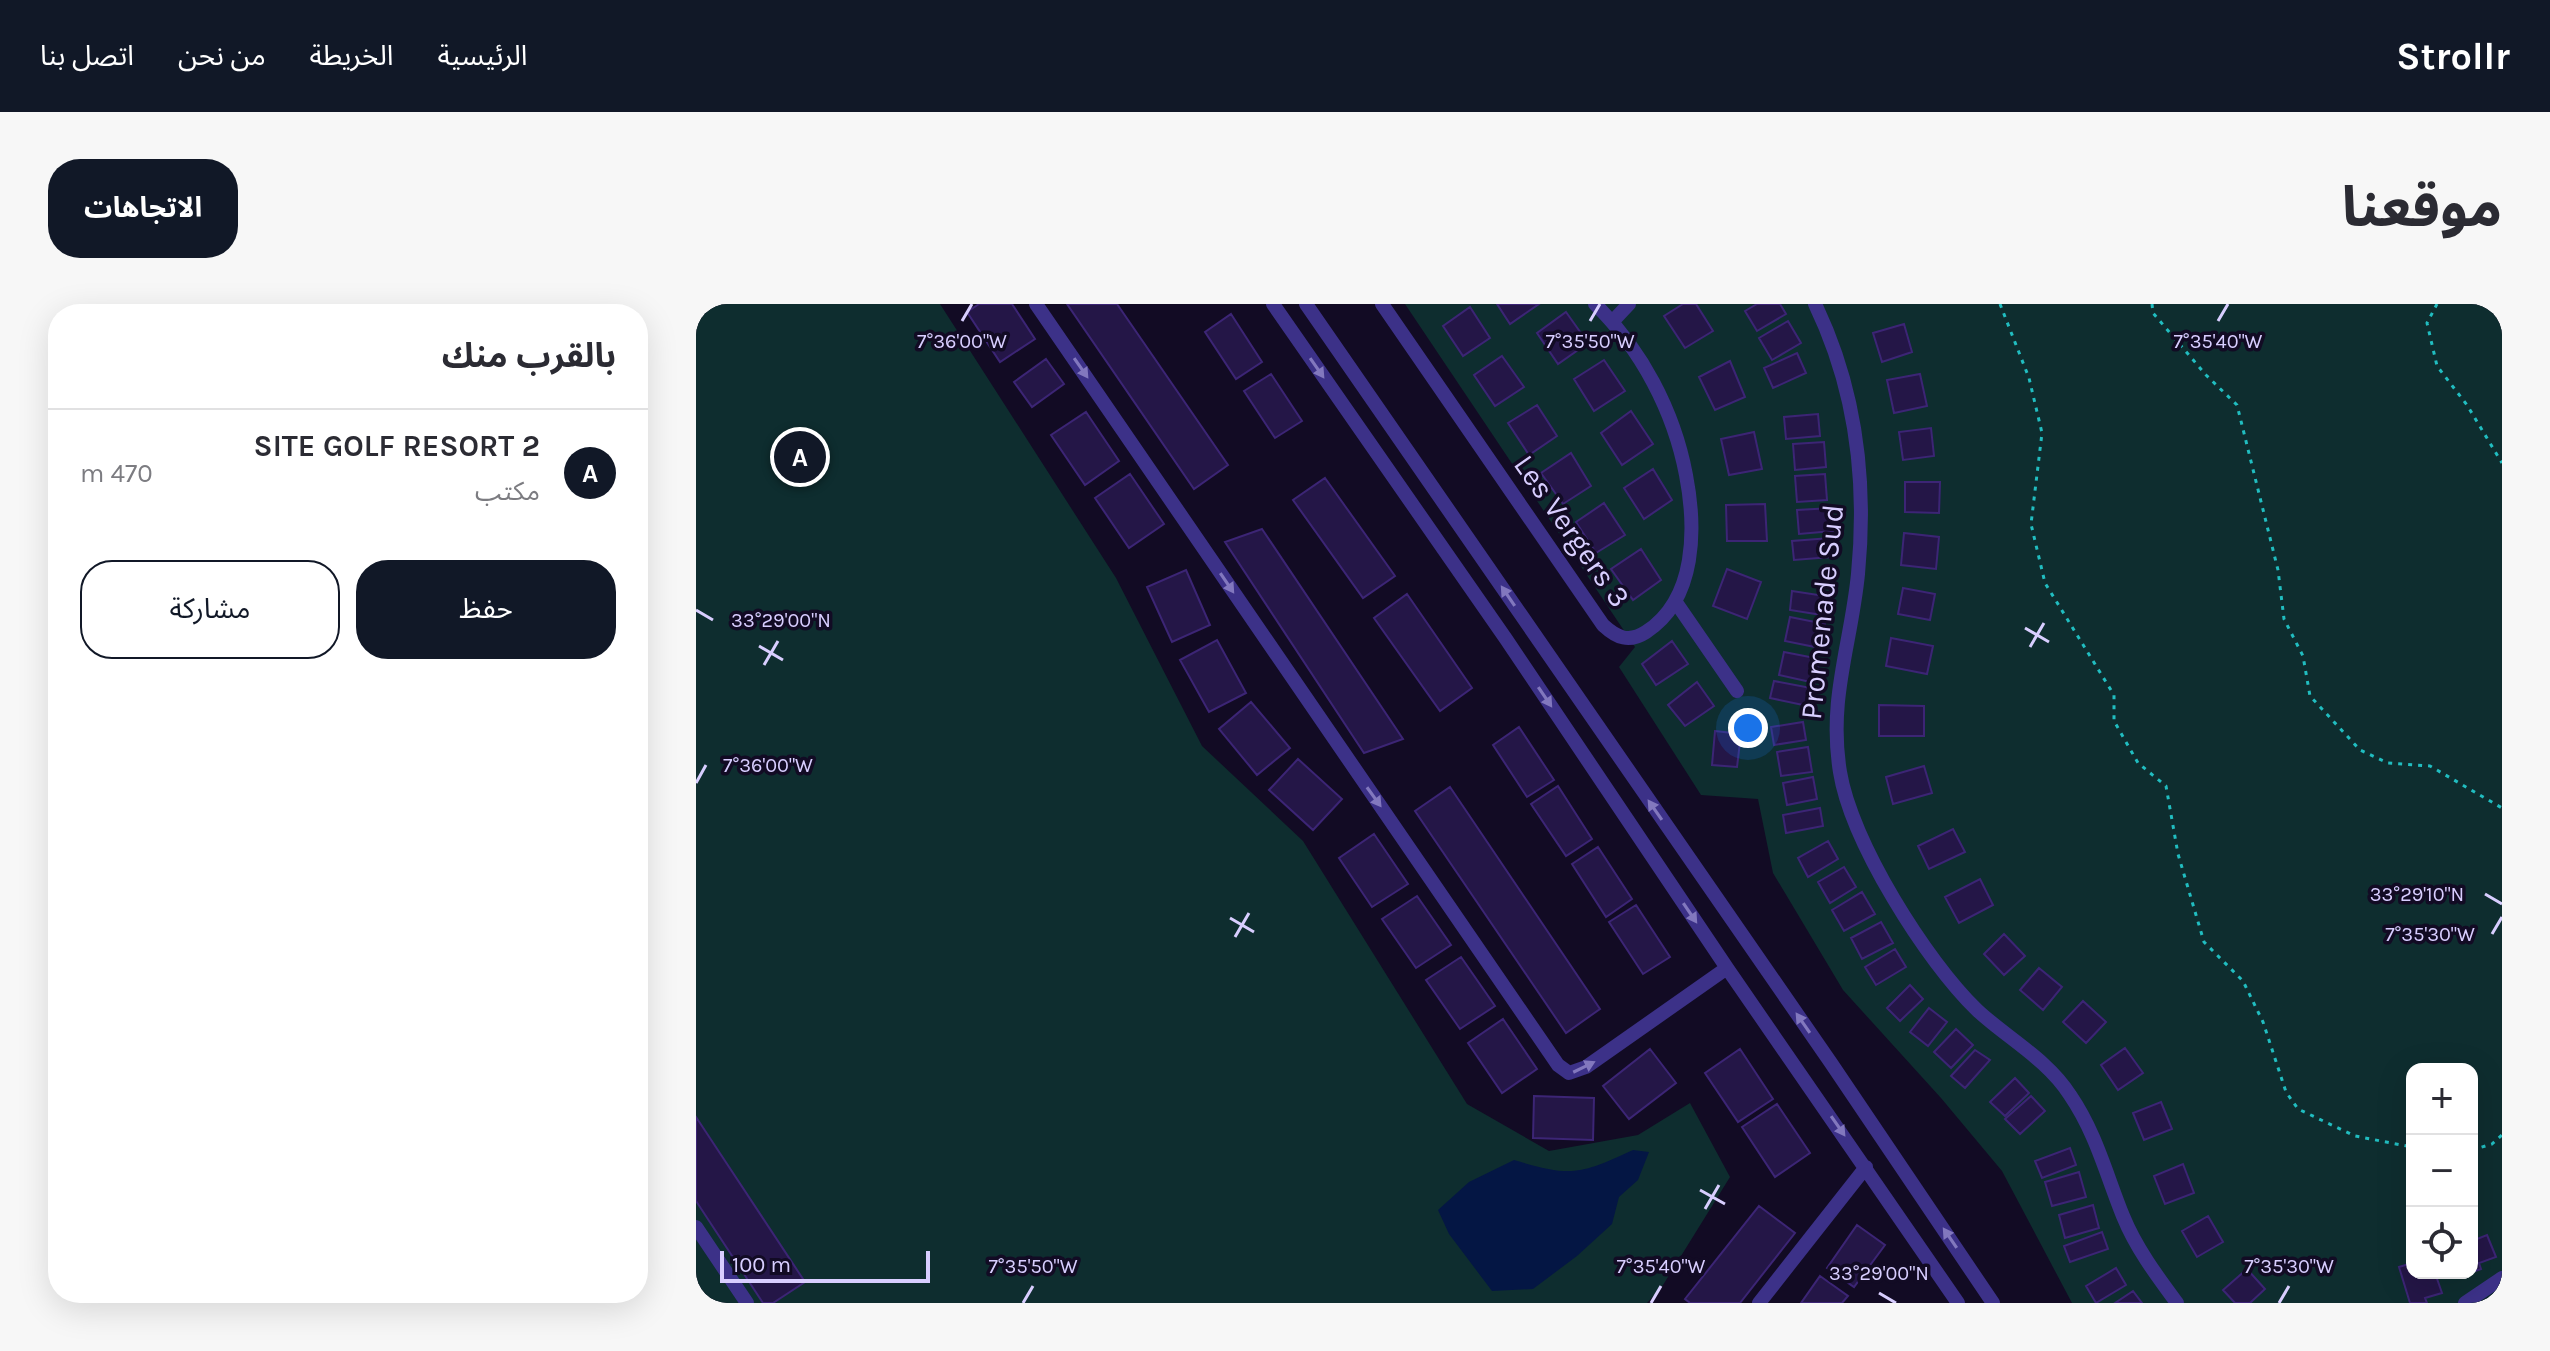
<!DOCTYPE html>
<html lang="ar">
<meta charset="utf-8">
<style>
body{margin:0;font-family:Karla,"Noto Sans Arabic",sans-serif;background:#f7f7f7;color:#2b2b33;direction:rtl}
.controls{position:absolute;right:24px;bottom:24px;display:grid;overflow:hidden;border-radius:16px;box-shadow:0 8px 32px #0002}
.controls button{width:72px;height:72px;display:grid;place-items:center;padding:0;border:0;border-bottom:2px solid #e1e1e2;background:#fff;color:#2b2b33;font:40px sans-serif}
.scale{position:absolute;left:24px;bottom:20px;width:210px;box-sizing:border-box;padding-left:8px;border:4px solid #d8ceff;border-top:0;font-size:22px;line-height:28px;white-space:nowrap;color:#d8ceff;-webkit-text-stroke:6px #120b24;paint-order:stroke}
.you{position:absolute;left:1052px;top:424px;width:28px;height:28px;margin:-20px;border:6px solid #fff;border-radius:50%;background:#1a73e8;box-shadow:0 0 0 12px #1a73e833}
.badge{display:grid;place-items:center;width:52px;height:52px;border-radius:50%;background:#111827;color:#fff;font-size:26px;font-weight:700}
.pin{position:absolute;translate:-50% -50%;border:4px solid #fff;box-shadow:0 2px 8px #0006}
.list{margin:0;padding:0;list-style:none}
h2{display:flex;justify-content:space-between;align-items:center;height:104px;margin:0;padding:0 32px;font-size:34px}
h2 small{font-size:26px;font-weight:400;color:#7c7c81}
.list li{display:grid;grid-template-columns:52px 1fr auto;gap:24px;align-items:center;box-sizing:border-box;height:128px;padding:0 32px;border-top:2px solid #e1e1e2}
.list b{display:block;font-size:30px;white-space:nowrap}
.list p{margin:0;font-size:26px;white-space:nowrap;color:#7c7c81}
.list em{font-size:26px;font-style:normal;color:#7c7c81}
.actions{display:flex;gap:16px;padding:24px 32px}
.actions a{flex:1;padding:18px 0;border:2px solid #111827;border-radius:32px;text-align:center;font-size:28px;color:#111827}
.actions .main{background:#111827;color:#fff}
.icon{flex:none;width:44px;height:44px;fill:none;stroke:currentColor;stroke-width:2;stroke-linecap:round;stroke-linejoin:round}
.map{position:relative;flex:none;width:1806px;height:999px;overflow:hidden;direction:ltr;border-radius:32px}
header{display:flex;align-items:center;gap:48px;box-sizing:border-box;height:112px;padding:0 40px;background:#111827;color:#fff}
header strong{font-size:38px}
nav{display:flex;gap:44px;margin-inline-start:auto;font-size:28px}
.intro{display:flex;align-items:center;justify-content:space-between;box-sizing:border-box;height:192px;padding:0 48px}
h1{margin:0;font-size:56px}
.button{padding:20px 36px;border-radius:32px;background:#111827;color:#fff;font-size:28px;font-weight:700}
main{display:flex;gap:48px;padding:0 48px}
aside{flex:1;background:#fff;border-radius:32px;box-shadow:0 8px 32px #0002}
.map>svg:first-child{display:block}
.green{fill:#0e2d2f;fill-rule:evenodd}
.water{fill:#041644}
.building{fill:#241647;stroke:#3c2575;stroke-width:2}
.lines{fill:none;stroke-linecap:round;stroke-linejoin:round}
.path{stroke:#21bdc0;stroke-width:3;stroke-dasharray:4 6;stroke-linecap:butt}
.street{stroke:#3c3188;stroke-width:14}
.oneway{fill:#8278be}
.ticks{fill:none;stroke:#d8ceff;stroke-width:3}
.labels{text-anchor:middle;stroke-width:7;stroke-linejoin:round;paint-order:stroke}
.street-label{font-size:30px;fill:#d8ceff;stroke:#120b24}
.ticks-label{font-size:20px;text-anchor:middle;fill:#d8ceff;stroke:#120b24;stroke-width:7;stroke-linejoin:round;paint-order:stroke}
</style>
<header>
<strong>Strollr</strong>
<nav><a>الرئيسية</a><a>الخريطة</a><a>من نحن</a><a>اتصل بنا</a></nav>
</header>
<div class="intro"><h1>موقعنا</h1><a class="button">الاتجاهات</a></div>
<main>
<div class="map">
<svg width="1806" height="999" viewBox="0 0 1806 999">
<rect width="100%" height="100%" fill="#120b24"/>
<!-- green -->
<path class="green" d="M0,0h244l176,274 86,168 101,95 164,263 82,47 89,-16 52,-32 40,74 -67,108 -16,18h-951z
M709,0h1097v999h-430l-70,-132 -61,-73 -98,-108 -70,-117 -15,-74 -57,-4 -82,-128 16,-20zM1716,765h60v204h-60z"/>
<!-- water -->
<path class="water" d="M937,846l16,2 -11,28 -19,17 -7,27 -35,32 -44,33 -41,2 -43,-57 -11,-24 31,-28 45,-22c57,17 65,15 119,-10z"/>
<!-- building -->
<path class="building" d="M283,0h33l23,35 -35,23 -33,-50z
M371,0h50l111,161 -34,24z
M801,0h42l-29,20z
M987,0h13l17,27 -28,17 -21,-32z
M1061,0h23l6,10 -29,17 -12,-20z
M774,3l20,31 -27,18 -20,-30z
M870,8l22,31 -30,21 -21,-31z
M535,10l31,48 -26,17 -31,-47z
M1092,17l13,22 -29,17 -13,-22z
M1208,20l8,28 -30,10 -9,-29z
M1101,49l9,20 -33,15 -9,-20z
M806,52l22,31 -29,19 -21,-31z
M350,55l18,25 -32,23 -18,-25z
M908,56l21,31 -31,20 -20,-32z
M1034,57l15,36 -30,13 -16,-33z
M575,70l31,47 -27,17 -31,-47z
M1224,70l7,32 -33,7 -7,-33z
M841,101l20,31 -28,19 -21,-32z
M935,107l22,33 -31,21 -21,-32z
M390,108l33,49 -34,24 -34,-50z
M1122,110l2,22 -34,3 -2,-22z
M1235,124l3,28 -31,4 -4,-28z
M1058,128l8,37 -33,6 -8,-36z
M1128,138l2,25 -31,3 -2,-26z
M875,149l20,33 -28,18 -22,-31z
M957,165l19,31 -28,19 -20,-31z
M434,170l34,50 -35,24 -34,-50z
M1129,170l2,26 -30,2 -2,-26z
M629,174l70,98 -32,22 -70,-98z
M1209,178h35l-1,31 -34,-1z
M908,199l21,32 -29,18 -20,-31z
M1069,200l2,37h-40l-1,-36z
M1136,204l1,23 -34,3 -2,-24z
M566,225l141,210 -39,14 -139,-211z
M1208,229l35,4 -3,32 -35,-4z
M1134,234l1,19 -37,3 -2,-19z
M945,245l20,31 -28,20 -22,-31z
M1031,265l34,13 -14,37 -34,-13z
M490,266l24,55 -38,17 -25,-55z
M1207,284l32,6 -5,26 -32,-6z
M1096,287l33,5 -3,19 -32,-5z
M711,290l65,94 -32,23 -66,-93z
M1094,313l35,7 -5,24 -35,-7z
M1195,334l42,8 -6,28 -41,-8z
M521,336l29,53 -37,19 -29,-52z
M976,337l16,23 -32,21 -14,-21z
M1088,348l36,7 -5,24 -36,-8z
M1078,377l37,7 -3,18 -38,-8z
M1001,378l17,24 -29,20 -17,-21z
M555,398l39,46 -33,27 -38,-46z
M1183,401l45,1v30h-45z
M1107,418l3,18 -32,5 -3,-18z
M823,423l35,53 -27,17 -34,-52z
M1019,427l26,3 -4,33 -25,-2z
M1112,443l4,25 -31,4 -4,-24z
M602,455l44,40 -29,31 -44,-40z
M1228,462l8,27 -39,11 -7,-27z
M1117,473l4,22 -30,6 -4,-22z
M862,482l34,53 -26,17 -35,-52z
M754,483l150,222 -34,24 -151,-222z
M1124,504l3,18 -37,7 -3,-18z
M1257,525l12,23 -36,17 -11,-23z
M678,530l34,50 -36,23 -33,-49z
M1132,537l10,18 -30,18 -10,-19z
M902,543l34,52 -26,18 -34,-53z
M1148,563l12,20 -26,16 -12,-21z
M1284,575l13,26 -34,18 -14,-26z
M1166,588l13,22 -31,17 -12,-21z
M721,592l34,49 -35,23 -34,-49z
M940,601l34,52 -27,17 -34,-52z
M1185,618l12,21 -31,16 -11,-21z
M1308,630l21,22 -21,19 -20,-21z
M1199,645l11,18 -30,18 -11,-18z
M765,653l34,49 -35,23 -34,-49z
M1343,664l23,19 -19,23 -23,-20z
M1214,681l13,14 -23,22 -13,-13z
M1387,697l23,21 -20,21 -23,-21z
M1233,704l18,14 -19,24 -18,-14z
M807,715l34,50 -35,24 -34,-50z
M1260,725l17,16 -22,23 -17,-16z
M1429,744l18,25 -25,17 -17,-25z
M954,745l26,34 -47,36 -26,-33z
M1044,745l33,50 -35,23 -33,-49z
M1279,746l15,10 -25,28 -14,-12z
M1319,774l14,15 -24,23 -15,-14z
M838,792l60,2 -1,42 -60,-2z
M1335,792l14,15 -25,23 -15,-15z
M1465,798l11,27 -28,11 -11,-27z
M1081,800l33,49 -35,24 -33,-50z
M0,813l109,165 -32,21h-10l-67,-102z
M1374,844l6,17 -34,13 -7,-17z
M1487,860l11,29 -29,11 -11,-28z
M1383,868l7,25 -34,9 -7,-24z
M1397,901l6,23 -34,10 -6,-23z
M1063,902l36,27 -55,70h-50l-5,-4z
M1512,912l15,26 -26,15 -15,-26z
M1161,921l28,20 -31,42 -27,-19z
M1406,928l6,17 -38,13 -6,-16z
M1791,931l9,22 -17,6 2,6 -9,3v-31z
M1716,959v10h6l1,3 16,-3 7,20 -17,5 2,5h-17l-11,-36z
M1420,964l10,17 -30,18 -10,-17z
M1551,965l18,20 -15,14h-15l-12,-13z
M1124,972l28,20 -6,7h-41z
M1437,987l9,12h-27z"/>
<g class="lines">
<!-- path -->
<path class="path" d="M1304,0l29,74 13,55 -11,91 14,59 69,112v26l24,42 28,23 12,68 26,88 39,39 20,41 23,70 12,17 57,27 57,11
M1456,0l1,9 53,62 31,30 41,165 6,49 19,37 7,40 50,54 28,13 42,3 72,42
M1741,0l-10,19 10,43 30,39 35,58
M1776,846l20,-6 10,-9"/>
<!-- street -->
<path class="street" d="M340,0l522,761 11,8 17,-6 141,-99
M577,0l233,335 221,329 231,335
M610,0l525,759 162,240
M686,0l221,321c14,13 26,18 43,7 51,-33 50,-105 40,-157 -12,-64 -45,-126 -91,-171
M1119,0c41,85 52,177 43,270 -7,71 -30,125 -18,198 11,69 86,189 137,238 30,28 70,49 93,85 26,38 36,79 53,121 13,32 34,60 54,87
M917,17l16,-17
M979,297l62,90
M0,923l51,76
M1063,999l107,-136
M1769,999l37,-25"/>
</g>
<!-- one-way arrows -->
<defs><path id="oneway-solid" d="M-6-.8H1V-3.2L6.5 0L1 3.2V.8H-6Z" transform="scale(2)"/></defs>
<g class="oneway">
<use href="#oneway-solid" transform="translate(385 64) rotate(55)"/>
<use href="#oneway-solid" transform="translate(621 64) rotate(55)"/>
<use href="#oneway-solid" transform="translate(531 279) rotate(56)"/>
<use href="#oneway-solid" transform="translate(812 292) rotate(-124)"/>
<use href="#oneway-solid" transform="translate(849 393) rotate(56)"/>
<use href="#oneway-solid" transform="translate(678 493) rotate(54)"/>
<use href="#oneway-solid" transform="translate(959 506) rotate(-125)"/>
<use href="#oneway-solid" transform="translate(994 609) rotate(56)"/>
<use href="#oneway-solid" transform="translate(1107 719) rotate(-125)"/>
<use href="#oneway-solid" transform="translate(888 763) rotate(-26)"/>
<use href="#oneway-solid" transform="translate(1142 822) rotate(55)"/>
<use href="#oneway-solid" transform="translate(1254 934) rotate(-124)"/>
</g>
<!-- ticks -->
<path class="ticks" d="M266,17l10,-17M894,17l10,-17M1522,17l10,-17M0,306l17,10M1329,324l24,14M63,342l24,14M1334,343l14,-24M68,361l14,-24M0,479l10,-18M1789,590l17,10M534,614l24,14M1796,630l10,-17M539,633l14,-24M1004,886l25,14M1009,905l14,-24M1183,989l17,10M327,999l10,-17M955,999l10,-17M1583,999l10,-17"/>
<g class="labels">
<!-- street labels -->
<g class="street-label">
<text transform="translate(876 227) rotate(55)" y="10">Les Vergers 3</text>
<text transform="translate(1126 308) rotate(-84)" y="10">Promenade Sud</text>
</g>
</g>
<g class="ticks-label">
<text x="894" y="44">7°35'50"W</text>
<text x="1522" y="44">7°35'40"W</text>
<text x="266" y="44">7°36'00"W</text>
<text x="85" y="323">33°29'00"N</text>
<text x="72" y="468">7°36'00"W</text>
<text x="1721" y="597">33°29'10"N</text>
<text x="1734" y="637">7°35'30"W</text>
<text x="337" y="969">7°35'50"W</text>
<text x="965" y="969">7°35'40"W</text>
<text x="1593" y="969">7°35'30"W</text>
<text x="1183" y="976">33°29'00"N</text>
</g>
</svg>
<div class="controls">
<button>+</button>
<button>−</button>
<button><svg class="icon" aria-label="locate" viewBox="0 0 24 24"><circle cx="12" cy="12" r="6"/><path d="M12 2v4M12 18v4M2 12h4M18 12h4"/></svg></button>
</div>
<div class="scale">100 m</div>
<div class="you"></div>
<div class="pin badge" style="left:104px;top:153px">A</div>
</div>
<aside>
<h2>بالقرب منك<small></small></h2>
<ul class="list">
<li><span class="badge">A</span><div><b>SITE GOLF RESORT 2</b><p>مكتب</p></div><em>470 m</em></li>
</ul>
<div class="actions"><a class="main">حفظ</a><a>مشاركة</a></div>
</aside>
</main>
